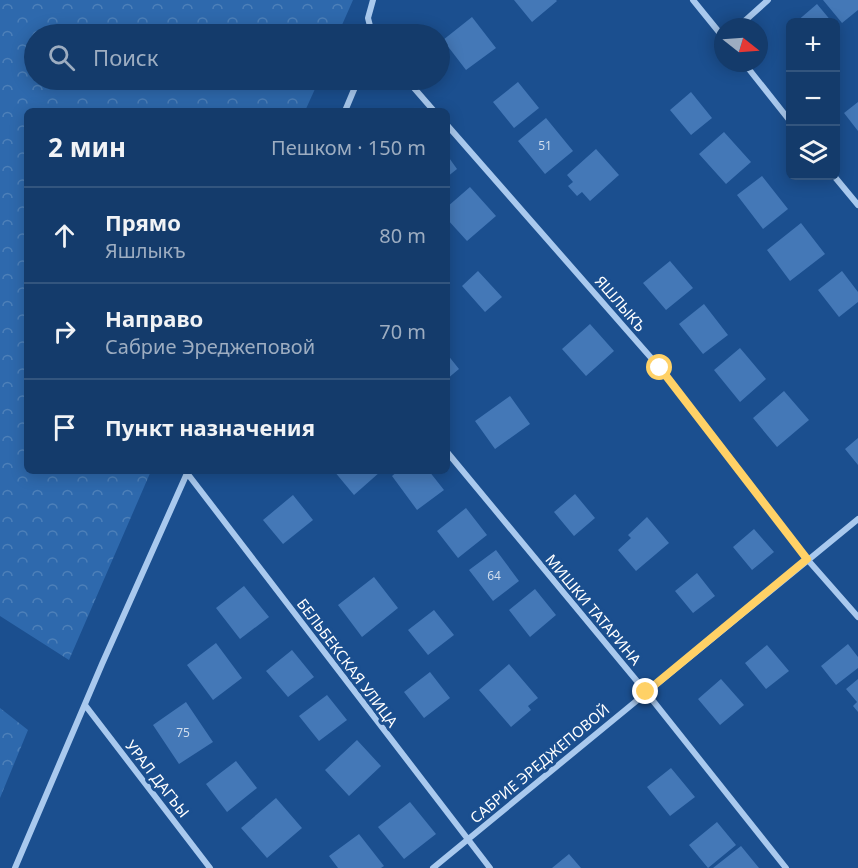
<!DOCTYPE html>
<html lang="ru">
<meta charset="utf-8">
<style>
body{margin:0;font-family:"Noto Sans",sans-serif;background:#1d4271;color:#f1f3f6}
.controls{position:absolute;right:18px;top:18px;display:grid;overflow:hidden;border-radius:9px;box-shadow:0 3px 15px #0003}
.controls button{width:54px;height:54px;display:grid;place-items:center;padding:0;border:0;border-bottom:2px solid #33557e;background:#143b6b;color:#f1f3f6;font:30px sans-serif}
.compass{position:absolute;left:714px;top:18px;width:54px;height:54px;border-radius:50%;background:#143b6b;box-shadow:0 3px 15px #0003;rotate:107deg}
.stop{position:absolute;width:18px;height:18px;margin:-14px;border:4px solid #ffd166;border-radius:50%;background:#fff}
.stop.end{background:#ffd166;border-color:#fff;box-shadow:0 2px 6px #0008}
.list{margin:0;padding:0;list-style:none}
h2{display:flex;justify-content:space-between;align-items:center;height:78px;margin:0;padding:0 24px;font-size:26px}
h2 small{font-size:20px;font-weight:400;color:#9dadc1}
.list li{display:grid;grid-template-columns:39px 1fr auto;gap:18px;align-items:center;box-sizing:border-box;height:96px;padding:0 24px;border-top:2px solid #33557e}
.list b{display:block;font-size:22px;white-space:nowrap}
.list p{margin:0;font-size:20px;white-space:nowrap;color:#9dadc1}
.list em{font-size:20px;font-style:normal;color:#9dadc1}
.icon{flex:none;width:33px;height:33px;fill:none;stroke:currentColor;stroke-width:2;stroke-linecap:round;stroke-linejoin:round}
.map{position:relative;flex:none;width:858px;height:868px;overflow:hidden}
.search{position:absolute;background:#143b6b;box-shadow:0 3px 15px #0003;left:24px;top:24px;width:426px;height:66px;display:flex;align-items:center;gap:15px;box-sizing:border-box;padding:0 21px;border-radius:33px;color:#9dadc1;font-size:22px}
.panel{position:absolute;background:#143b6b;box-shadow:0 3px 15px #0003;left:24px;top:108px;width:426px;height:366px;border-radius:9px}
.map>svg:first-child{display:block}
.forest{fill:url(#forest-crowns)}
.building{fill:#4478b7}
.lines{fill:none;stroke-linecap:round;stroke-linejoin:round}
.minor{stroke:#a9c9ee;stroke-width:6}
.route{stroke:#ffd166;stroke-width:8}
.labels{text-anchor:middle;stroke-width:6;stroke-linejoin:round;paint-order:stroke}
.number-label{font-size:12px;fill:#d0dded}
.street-label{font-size:15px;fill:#fff;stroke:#1b4f8f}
</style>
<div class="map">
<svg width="858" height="868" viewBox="0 0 858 868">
<defs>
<pattern id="forest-crowns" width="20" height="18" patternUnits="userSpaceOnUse" patternTransform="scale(1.5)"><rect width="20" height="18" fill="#2e69ad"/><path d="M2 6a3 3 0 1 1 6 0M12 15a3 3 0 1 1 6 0" fill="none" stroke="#4d80b9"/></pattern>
</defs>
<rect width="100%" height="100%" fill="#1b4f8f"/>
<!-- forest -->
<path class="forest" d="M0,0h353l-15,34h-304v46h285l-14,31h-278v360h124l-82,189 -69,-44z
M0,708l28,22 -28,68z"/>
<!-- building -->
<path class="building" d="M514,0h42l1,1 -25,21z
M823,0h35v10l-16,13z
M817,4l15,18h-36z
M472,17l24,31 -30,22 -23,-30z
M518,82l21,26 -25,20 -21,-26z
M691,92l21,26 -21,17 -21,-25z
M858,102v29l-14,-18z
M546,118l27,33 -28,23 -27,-33z
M724,132l27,30 -25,22 -27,-30z
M596,149l23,26 -29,26 -8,-9 -5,4 -9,-10 5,-4 -6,-7z
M447,155l10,14 -10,8z
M762,176l26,33 -25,20 -26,-34z
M470,187l26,29 -29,25 -20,-22v-12z
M801,223l24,31 -35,27 -23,-31z
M670,261l23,27 -27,22 -23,-27z
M478,271l24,26 -17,15 -23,-26z
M842,271l16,21v10l-19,15 -21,-27z
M704,304l24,31 -25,19 -24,-30z
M590,324l24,27 -28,25 -24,-27z
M740,348l26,31 -26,23 -26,-32z
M447,354l12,15 -12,10z
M784,391l25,29 -32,27 -24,-29z
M510,396l20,28 -35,25 -20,-28z
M858,438v27l-13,-16z
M334,471h45l1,1 -26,23z
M398,471h31l15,19 -27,20 -25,-34z
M575,494l20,24 -21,18 -20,-24z
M293,495l20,25 -30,24 -20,-24z
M466,508l21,27 -29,23 -21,-27z
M647,517l22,26 -33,28 -18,-21 13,-12 -3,-3z
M754,529l20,23 -22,18 -19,-23z
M496,550l23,31 -26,20 -24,-31z
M697,573l18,23 -22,17 -18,-22z
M374,577l24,31 -36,29 -24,-32z
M244,586l25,31 -29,22 -24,-31z
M535,589l21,26 -26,22 -21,-27z
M434,610l20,25 -26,20 -20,-25z
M216,643l26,35 -29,22 -26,-35z
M848,644l10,13v11l-22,17 -15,-19z
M767,645l22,26 -23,18 -21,-26z
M292,650l22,27 -26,20 -22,-26z
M509,664l29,34 -10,8 3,4 -20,17 -32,-37z
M430,672l20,26 -26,20 -20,-26z
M721,679l23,26 -24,20 -22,-26z
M858,679v33l-5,-6 4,-4 -11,-13z
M327,695l20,25 -28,21 -20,-25z
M186,702l27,40 -34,22 -26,-39z
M357,740l24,26 -32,30 -24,-26z
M236,761l21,27 -30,24 -21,-28z
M671,768l24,29 -25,19 -23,-29z
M276,798l26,30 -35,30 -26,-30z
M410,802l26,32 -32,25 -26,-32z
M717,822l19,23 -28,23 -19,-23z
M359,834l25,32 -3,2h-43l-9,-12z
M741,846l18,22h-46z
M569,854l12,14h-29z"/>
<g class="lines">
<!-- minor -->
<path class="minor" d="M693,0l30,37
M738,27l30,-27
M372,34l-4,-16 5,-18
M744,63l46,58
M407,80l27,31
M345,111l13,-31
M447,125l213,243 147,191 51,58
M834,176l24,29
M447,452l199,240 140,176
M187,473l303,395
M85,705l125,163
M15,868l87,-204 86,-193
M433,868l425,-349"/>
</g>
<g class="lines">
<!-- route -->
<path class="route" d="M646,692l161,-133 -147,-191"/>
</g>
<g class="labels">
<!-- number labels -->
<g class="number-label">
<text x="545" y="150">51</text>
<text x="494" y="580">64</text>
<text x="183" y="737">75</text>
</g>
<!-- street labels -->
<g class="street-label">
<text transform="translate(620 304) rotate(49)" y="5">ЯШЛЫКЪ</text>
<text transform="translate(593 610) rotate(50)" y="5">МИШКИ ТАТАРИНА</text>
<text transform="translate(347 663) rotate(53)" y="5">БЕЛЬБЕКСКАЯ УЛИЦА</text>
<text transform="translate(540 764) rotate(-40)" y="5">САБРИЕ ЭРЕДЖЕПОВОЙ</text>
<text transform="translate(157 779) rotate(52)" y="5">УРАЛ ДАГЪЫ</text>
</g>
</g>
</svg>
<div class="controls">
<button>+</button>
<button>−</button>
<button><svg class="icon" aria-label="layers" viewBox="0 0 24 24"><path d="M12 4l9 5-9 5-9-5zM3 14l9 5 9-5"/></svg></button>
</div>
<svg class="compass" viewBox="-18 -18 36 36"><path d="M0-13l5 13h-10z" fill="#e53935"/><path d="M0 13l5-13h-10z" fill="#9dadc1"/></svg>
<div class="stop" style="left:660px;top:368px"></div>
<div class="stop end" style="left:646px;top:692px"></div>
<div class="search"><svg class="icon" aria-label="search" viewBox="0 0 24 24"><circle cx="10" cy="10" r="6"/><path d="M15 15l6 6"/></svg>Поиск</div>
<section class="panel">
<h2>2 мин<small>Пешком · 150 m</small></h2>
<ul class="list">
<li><svg class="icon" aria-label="ahead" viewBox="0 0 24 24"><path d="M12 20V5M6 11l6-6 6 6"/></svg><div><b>Прямо</b><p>Яшлыкъ</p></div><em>80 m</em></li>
<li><svg class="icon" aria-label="right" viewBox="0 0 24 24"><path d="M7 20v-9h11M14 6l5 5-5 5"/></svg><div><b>Направо</b><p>Сабрие Эреджеповой</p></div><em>70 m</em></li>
<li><svg class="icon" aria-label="arrive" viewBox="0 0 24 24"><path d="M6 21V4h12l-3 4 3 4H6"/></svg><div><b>Пункт назначения</b></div></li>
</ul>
</section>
</div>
